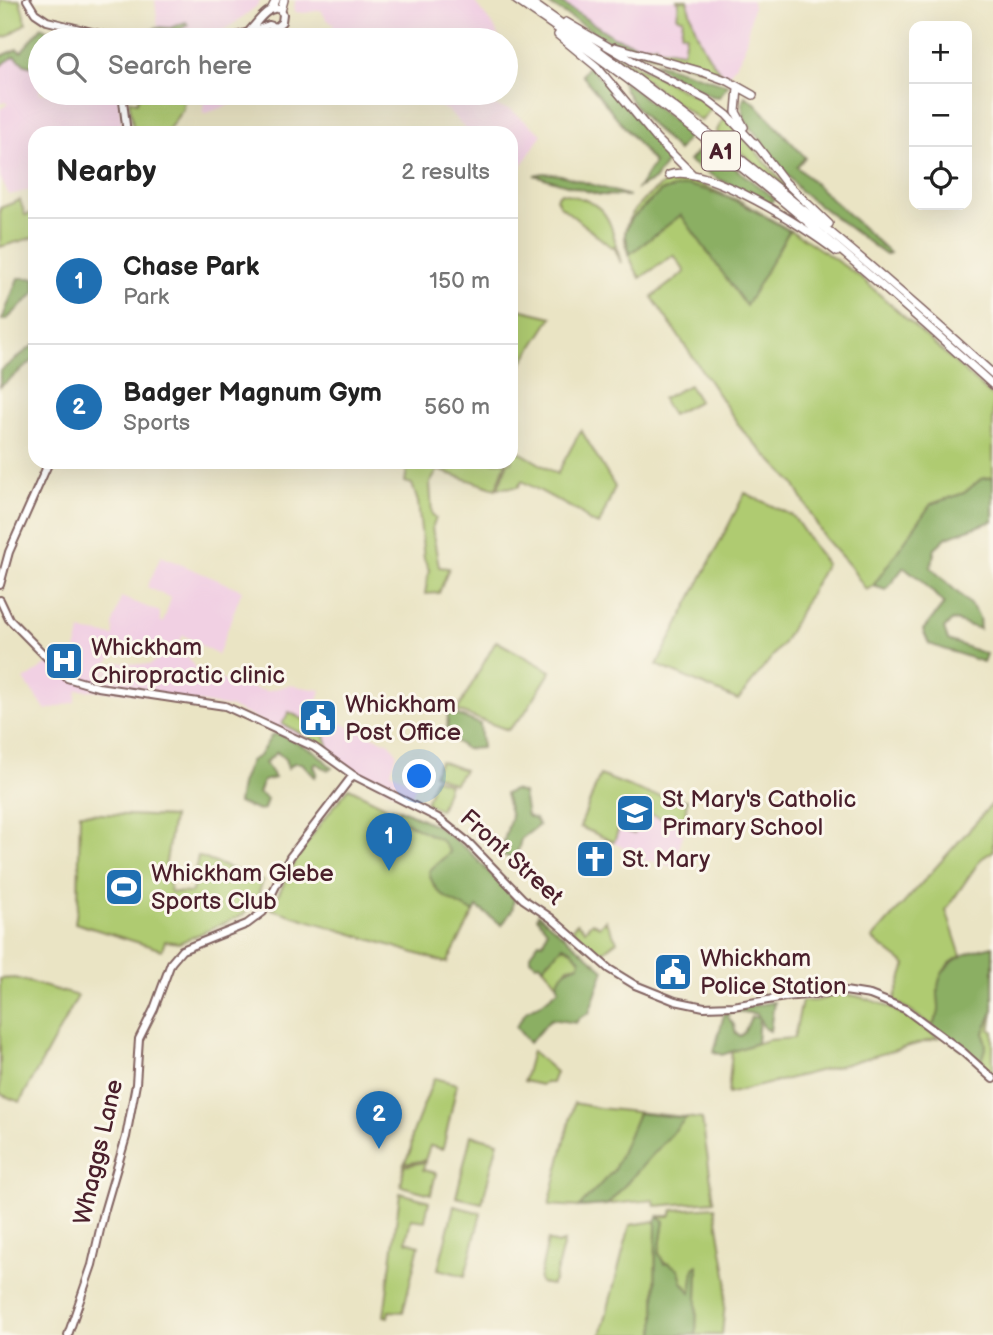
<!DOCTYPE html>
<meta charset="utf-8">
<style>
body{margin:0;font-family:"Balsamiq Sans",sans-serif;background:#f2f2f2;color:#222}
.controls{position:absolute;right:21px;top:21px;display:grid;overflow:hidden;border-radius:14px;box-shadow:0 7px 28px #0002}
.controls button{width:63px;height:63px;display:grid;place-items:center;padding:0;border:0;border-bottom:2px solid #e0e0e0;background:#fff;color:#222;font:35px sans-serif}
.you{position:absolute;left:420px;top:777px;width:24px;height:24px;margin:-18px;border:5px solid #fff;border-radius:50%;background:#1a73e8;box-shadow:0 0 0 10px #1a73e833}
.badge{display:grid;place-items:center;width:46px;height:46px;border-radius:50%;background:#1f6fb2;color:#fff;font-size:23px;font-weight:700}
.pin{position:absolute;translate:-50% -58px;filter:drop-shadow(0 2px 4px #0008)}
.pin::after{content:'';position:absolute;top:37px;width:24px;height:21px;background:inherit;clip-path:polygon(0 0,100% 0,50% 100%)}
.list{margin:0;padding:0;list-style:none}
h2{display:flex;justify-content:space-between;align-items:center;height:91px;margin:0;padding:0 28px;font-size:30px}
h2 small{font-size:23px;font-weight:400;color:#767676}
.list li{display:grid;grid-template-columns:46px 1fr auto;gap:21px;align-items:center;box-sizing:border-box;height:126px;padding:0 28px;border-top:2px solid #e0e0e0}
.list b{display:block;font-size:26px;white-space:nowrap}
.list p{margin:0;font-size:23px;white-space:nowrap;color:#767676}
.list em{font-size:23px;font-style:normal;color:#767676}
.icon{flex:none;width:38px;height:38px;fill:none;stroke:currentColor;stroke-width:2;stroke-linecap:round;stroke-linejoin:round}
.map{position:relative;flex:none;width:993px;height:1335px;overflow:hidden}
.search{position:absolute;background:#fff;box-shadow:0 7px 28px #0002;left:28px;top:28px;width:490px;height:77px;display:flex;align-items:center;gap:18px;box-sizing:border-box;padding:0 24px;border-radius:38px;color:#767676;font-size:26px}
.panel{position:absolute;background:#fff;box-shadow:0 7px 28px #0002;left:28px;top:126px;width:490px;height:343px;border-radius:21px}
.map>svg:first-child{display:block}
.built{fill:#f1d0e3;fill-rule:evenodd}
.green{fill:#afcb71;stroke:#7c754e;stroke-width:2}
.forest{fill:#8baf63;stroke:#6a6747;stroke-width:2;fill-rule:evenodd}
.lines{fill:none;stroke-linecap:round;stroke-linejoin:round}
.major-casing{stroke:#826461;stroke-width:10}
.highway-casing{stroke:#826461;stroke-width:10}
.major{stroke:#fff;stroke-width:6}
.highway{stroke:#fff;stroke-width:7}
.labels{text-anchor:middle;stroke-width:6;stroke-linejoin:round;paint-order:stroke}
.shield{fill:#fbf7ec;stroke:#7f6065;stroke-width:2}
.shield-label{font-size:23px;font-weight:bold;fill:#4a1f2b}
.poi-label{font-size:24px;fill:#4a1f2b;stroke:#fbf7ec;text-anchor:start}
.street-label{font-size:24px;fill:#4a1f2b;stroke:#fbf7ec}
</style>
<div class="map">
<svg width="993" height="1335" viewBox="0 0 993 1335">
<rect width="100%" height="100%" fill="#fbf7ec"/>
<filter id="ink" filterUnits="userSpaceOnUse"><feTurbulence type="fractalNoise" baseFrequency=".0143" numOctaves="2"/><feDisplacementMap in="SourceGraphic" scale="14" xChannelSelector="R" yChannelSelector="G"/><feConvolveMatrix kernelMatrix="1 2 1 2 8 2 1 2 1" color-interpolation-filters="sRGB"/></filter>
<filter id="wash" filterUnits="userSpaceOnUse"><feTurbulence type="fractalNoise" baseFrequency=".00686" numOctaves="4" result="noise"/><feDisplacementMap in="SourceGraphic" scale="28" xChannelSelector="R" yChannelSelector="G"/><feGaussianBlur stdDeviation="1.57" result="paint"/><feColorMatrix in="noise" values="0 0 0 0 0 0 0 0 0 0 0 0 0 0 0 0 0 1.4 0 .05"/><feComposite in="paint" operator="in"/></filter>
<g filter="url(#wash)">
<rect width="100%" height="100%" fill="#eae4c4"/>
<!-- built -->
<path class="built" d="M155,0h106l-4,6 -22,17 -24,14 -21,3h-31z
M295,0h178l22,28 5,12h-179l13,-15 -8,-6 -5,-9 -16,3 -11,-1z
M558,0h194l1,7 -9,44 -16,26 -114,-38z
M15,56l10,9 15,4v24h78l5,40h-88v56l-26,6 -9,-18v-68l8,-5 -2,-3 -6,2v-37z
M204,93h36l-10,12 -27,9z
M418,93h74l-2,12 21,5 31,24 -23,36 -8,-5v-32h-41l-22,-22 -31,-16z
M161,556l81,34 -24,65 -35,-20 -5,10 5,3 13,22 31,12 39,9 23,-6 32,5 -5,18 31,18 43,17 7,10 -6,19 25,12 -6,17 -46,-24 -29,-21 -104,-49 -109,-15 -45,-2 -2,12 -29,8 -22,-30 42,-28 8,8 6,-29 34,5 -1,-12 8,-27 39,15v8l3,3 8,-25 -24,-11zM140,642l12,1 15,7 -17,15 -33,-3 -9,7 -1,8h-2l2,-13 10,-14z
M600,775l49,19 38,6 -4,35 -10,32 -21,-6h-10l-17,-8 1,-4 -46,-22z"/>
<!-- green -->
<path class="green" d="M0,0h20l6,23 -18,13 -8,2z
M676,0h11c7,30 16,53 37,76l-83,-24v-6l15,-1v3l27,4 3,-18 -5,-1 2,-15 -6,-1 2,-16z
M604,49l95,49 13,9 -11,14z
M140,93h44l-1,16 -17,24h-32l-5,-33 8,2z
M724,118l8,5 62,73 -78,-64z
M680,176l62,26 66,39 51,35 134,121v80l-12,2 -17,14 -33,11 -58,82 -7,4 -16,-24 -26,-29 -30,-53 -51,-53 -91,-134 33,-25 -11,-17 -34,23c-19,-33 -24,-54 8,-82 10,-8 19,-16 32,-20z
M561,193c51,10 48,27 60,70l-7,-17 -3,1 -52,-42 -3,-7z
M20,200l5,15 10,-3v25l-35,10v-39z
M511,307l41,10 -41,63z
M689,385l10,16 -27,14 -10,-16z
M581,430l34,57 -16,38 -9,-3 -9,-9 -59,-32 -4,6 -20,1 10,-26h3l2,-14 44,26z
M408,462h98l-10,27 -58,-19 -8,13 2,31 4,4 -4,10 7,39 10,1 -10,25 -14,1 4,-24 -5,-11 -6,-57 -6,-18 -7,-2z
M745,493l48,23 33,48 -43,79 -45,57 -81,-35z
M496,641l55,30 -27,43 -16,16 -51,-19z
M289,712l34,18 6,18 -47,-24z
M440,761l24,9 -10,14 -20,-10z
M600,775l49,19 38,6 -3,26 -40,-14 -10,22 -15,-6 -5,14 -34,-15z
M435,778l14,6 -9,26 -14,-7z
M349,788l40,20 11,1 35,16 34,26 45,48 -2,11 -10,15 -25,-18 -30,56 -176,-54 24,-48 28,-41z
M993,803v48l-12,8 -35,51 15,46 -11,7 -9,48 -9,15 -38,-26 12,-35 -34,-26z
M80,813l93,4 -8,51 6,24 20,1 8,-19 -4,-3 3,-15 65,25 -8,22 -12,12 -64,28 -14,-2 -3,9 -87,-27 3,-20z
M605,920l12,21 -16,12 -29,-24 5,-6 8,7 7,-8 7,5z
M563,946l9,4 8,10 -1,5 -11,2 -11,16 -14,-16z
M15,978l63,18 -58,106 -20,-8v-115z
M843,994c37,4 65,22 95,44l-96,27 -114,29 4,-43 36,-11 26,-2 8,-37h13z
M993,1012l-3,18 3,1v44l-12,-11 5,-16 -2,-16z
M532,1051l24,21 -4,11h-8l-3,2 -17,-4z
M434,1078l23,6 -14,65 -13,-3 -5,14 -21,4 7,-14 1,-15z
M574,1103l25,5 103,11 12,82 -59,5 -1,-6 -75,7 -30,-2z
M471,1135l27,7 -16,61 -26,-6z
M425,1162l-2,8 13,3 -5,21 -30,-8 3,-20z
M400,1193l29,8 -4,20 -14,-2 -5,22 13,4 -16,67 -14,-1 -1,6 -4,-1z
M454,1206l27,7 -16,63 -27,-7z
M715,1207l12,73 -5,55h-26l2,-70 -7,28 -9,-11 -4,-13c-9,-3 -16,-5 -19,-16l5,-32 -5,-5h11l3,-6z
M656,1221l-1,114h-54l29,-110z
M548,1240l9,4 7,-2 -10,39 -3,4 -10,-2 -2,-3z"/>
<!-- forest -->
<path class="forest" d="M542,0h15l57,37 27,9v6l-32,-11z
M186,22l2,3c-9,6 -18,7 -26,15l-33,-5 3,-4h19l6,-4 13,1z
M42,27l10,7 10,-4 30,10h-52v29l-15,-4 -10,-9 -15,10v-9l17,-8 4,3z
M654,62l74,23 -9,12 -8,-1 -48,-26z
M588,66l27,26 53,68 -14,20 -16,8 16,-25 -72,-88z
M622,80l68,54 -12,17c-16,-16 -53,-49 -56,-71z
M745,96l10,7 50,54 -8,10 93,86 -4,2 -86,-64 -55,-71 -3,-15z
M704,144l71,55 -6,5c-26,-14 -56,-25 -80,-43z
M544,173l17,2 68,21 -29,-1 -66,-20z
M688,185c42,10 65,24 101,46l-43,75 -65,-91 -51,39 -5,-21 5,-13 31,-29z
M18,278h17v15l-29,27h-4z
M35,344v15l-35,28v-16z
M993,477v44l-46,16 -12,11 -4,19c11,14 43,36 48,51 1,3 0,7 1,11l-28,-9 -8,9 4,11 38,14 -3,8 -54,-18 -6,-14 21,-26 -23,-24 -17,-13 -18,23 -13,-4 58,-82 33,-11 17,-14z
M448,711l32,13 2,24 -16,1 -19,-14z
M279,734l37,18 16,16 -4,2 -12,-7 -2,3 3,7 -2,4 -13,-14h-8l-6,5 -3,-9 -8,-7 -12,11 10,15 -12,3 -5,12 9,6 -3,10 -5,2 -21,-8 3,-19 9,-23 9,-5 13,-21z
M513,790l10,3 4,23 8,3 4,6 -18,14 -5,19 -16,-3 11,-39 -6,-22z
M400,809l35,16 34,26 45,48 -2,11 -10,15 -25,-18 -3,5c-21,-10 -41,-16 -45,-41l21,-19 -9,-12 -46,-23z
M538,914l66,56 -15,43 -10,5 -3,5 -25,-4 -22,24 -13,-16 11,-17 14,-6 18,-15 -2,-6c6,-12 9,-14 22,-18l1,-5 -8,-10 -9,-4 -20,21 -3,-4 -4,1 -6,-5v-5l9,-12 4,1 4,-13 -10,-13z
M993,946v66l-9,20 2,16 -5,16 -49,-38c12,-17 5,-20 6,-38 2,-28 32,-37 55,-42z
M774,1002l-4,29 -6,-3 -5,-10 -2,25 -35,12 -8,-3 11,-41zM735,1011l22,3 2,3h-8l-7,16 -4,3 -4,-2 -2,-9 -6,-8 1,-5z
M638,1113l48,5 -79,87 -28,2 35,-37z
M659,1216l5,5 -5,32 5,11 4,-1 11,6 3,13 9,11 3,-25 4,-3 -2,70h-41l1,-114z"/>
</g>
<g filter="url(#ink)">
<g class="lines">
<defs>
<path id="major" d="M27,0l8,13 12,8 78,19
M250,30c8,-8 17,-24 29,-21l4,5 -1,8 -6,5 -7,-2
M225,40l44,-15
M122,93l5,40
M0,585l9,-33 40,-90
M0,600l9,19 58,59 31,9 127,19 89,41 39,28 85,43 31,25 54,56 28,19 58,51 26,16 40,16 29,6 29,-1 52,-9 60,-6 25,4 35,14 58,43 30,27
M68,1335l24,-70 12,-53 22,-75 10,-53 3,-45 15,-30 17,-46 11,-13 65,-26 16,-12 27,-55 63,-82"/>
<path id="highway" d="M516,0c170,114 326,248 477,385
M528,0c164,114 317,240 465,374
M272,8l4,-8
M281,11l3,-11
M566,22l77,45 63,32 21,16 30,32
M558,35l39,32 59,71 36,36
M615,47l91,26 22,8 25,14
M738,88l-2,24 8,15
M755,143l30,39 44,42
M669,175c35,-13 139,54 168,77"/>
</defs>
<!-- major casing -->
<use href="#major" class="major-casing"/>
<!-- highway casing -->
<use href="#highway" class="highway-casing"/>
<!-- major -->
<use href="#major" class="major"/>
<!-- highway -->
<use href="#highway" class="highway"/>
</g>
</g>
<!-- icons -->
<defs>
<symbol id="hospital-square" viewBox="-11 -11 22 22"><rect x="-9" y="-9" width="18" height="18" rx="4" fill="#1f6fb2" stroke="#fbf7ec"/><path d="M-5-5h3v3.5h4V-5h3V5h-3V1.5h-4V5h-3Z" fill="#fff"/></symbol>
<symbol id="civic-square" viewBox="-11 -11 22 22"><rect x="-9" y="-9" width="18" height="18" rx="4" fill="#1f6fb2" stroke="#fbf7ec"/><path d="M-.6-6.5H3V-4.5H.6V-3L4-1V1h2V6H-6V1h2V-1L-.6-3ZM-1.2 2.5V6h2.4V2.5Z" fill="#fff"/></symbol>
<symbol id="school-square" viewBox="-11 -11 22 22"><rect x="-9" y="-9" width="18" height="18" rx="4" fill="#1f6fb2" stroke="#fbf7ec"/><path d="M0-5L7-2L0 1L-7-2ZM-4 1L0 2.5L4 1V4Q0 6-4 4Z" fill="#fff"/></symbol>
<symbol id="church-square" viewBox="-11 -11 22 22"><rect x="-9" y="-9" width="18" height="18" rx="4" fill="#1f6fb2" stroke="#fbf7ec"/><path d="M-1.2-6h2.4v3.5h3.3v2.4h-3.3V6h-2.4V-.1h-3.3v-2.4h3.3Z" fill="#fff"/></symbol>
<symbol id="stadium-square" viewBox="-11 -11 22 22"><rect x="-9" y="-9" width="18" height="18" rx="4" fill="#1f6fb2" stroke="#fbf7ec"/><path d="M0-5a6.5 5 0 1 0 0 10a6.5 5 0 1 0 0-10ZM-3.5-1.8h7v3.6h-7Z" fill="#fff"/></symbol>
</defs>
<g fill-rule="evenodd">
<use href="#hospital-square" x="42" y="639" width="44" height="44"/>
<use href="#civic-square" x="296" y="696" width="44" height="44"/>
<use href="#school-square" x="613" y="791" width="44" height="44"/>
<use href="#church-square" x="573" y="837" width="44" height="44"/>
<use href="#stadium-square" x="102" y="865" width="44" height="44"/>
<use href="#civic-square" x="651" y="950" width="44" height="44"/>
</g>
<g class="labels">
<!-- shield labels -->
<rect class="shield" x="702" y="131.5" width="38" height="39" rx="5"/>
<g class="shield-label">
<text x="721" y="159">A1</text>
</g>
<!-- poi labels -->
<g class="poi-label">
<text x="91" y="655">Whickham<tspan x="91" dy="28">Chiropractic clinic</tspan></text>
<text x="345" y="712">Whickham<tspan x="345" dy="28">Post Office</tspan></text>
<text x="662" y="807">St Mary's Catholic<tspan x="662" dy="28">Primary School</tspan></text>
<text x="622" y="867">St. Mary</text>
<text x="151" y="881">Whickham Glebe<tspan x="151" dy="28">Sports Club</tspan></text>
<text x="700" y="966">Whickham<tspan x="700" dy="28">Police Station</tspan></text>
</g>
<!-- street labels -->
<g class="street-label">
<text transform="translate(512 857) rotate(42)" y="8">Front Street</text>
<text transform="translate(98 1152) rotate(-77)" y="8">Whaggs Lane</text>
</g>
</g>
</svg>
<div class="controls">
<button>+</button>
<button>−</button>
<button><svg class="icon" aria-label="locate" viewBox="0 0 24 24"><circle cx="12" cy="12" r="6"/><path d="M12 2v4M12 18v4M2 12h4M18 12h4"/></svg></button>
</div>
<div class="you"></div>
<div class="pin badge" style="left:389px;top:871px">1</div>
<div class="pin badge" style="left:379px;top:1149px">2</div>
<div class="search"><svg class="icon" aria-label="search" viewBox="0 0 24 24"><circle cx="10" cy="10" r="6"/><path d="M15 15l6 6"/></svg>Search here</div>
<section class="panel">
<h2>Nearby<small>2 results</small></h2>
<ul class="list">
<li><span class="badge">1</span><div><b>Chase Park</b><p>Park</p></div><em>150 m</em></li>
<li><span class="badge">2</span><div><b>Badger Magnum Gym</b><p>Sports</p></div><em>560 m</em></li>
</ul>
</section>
</div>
